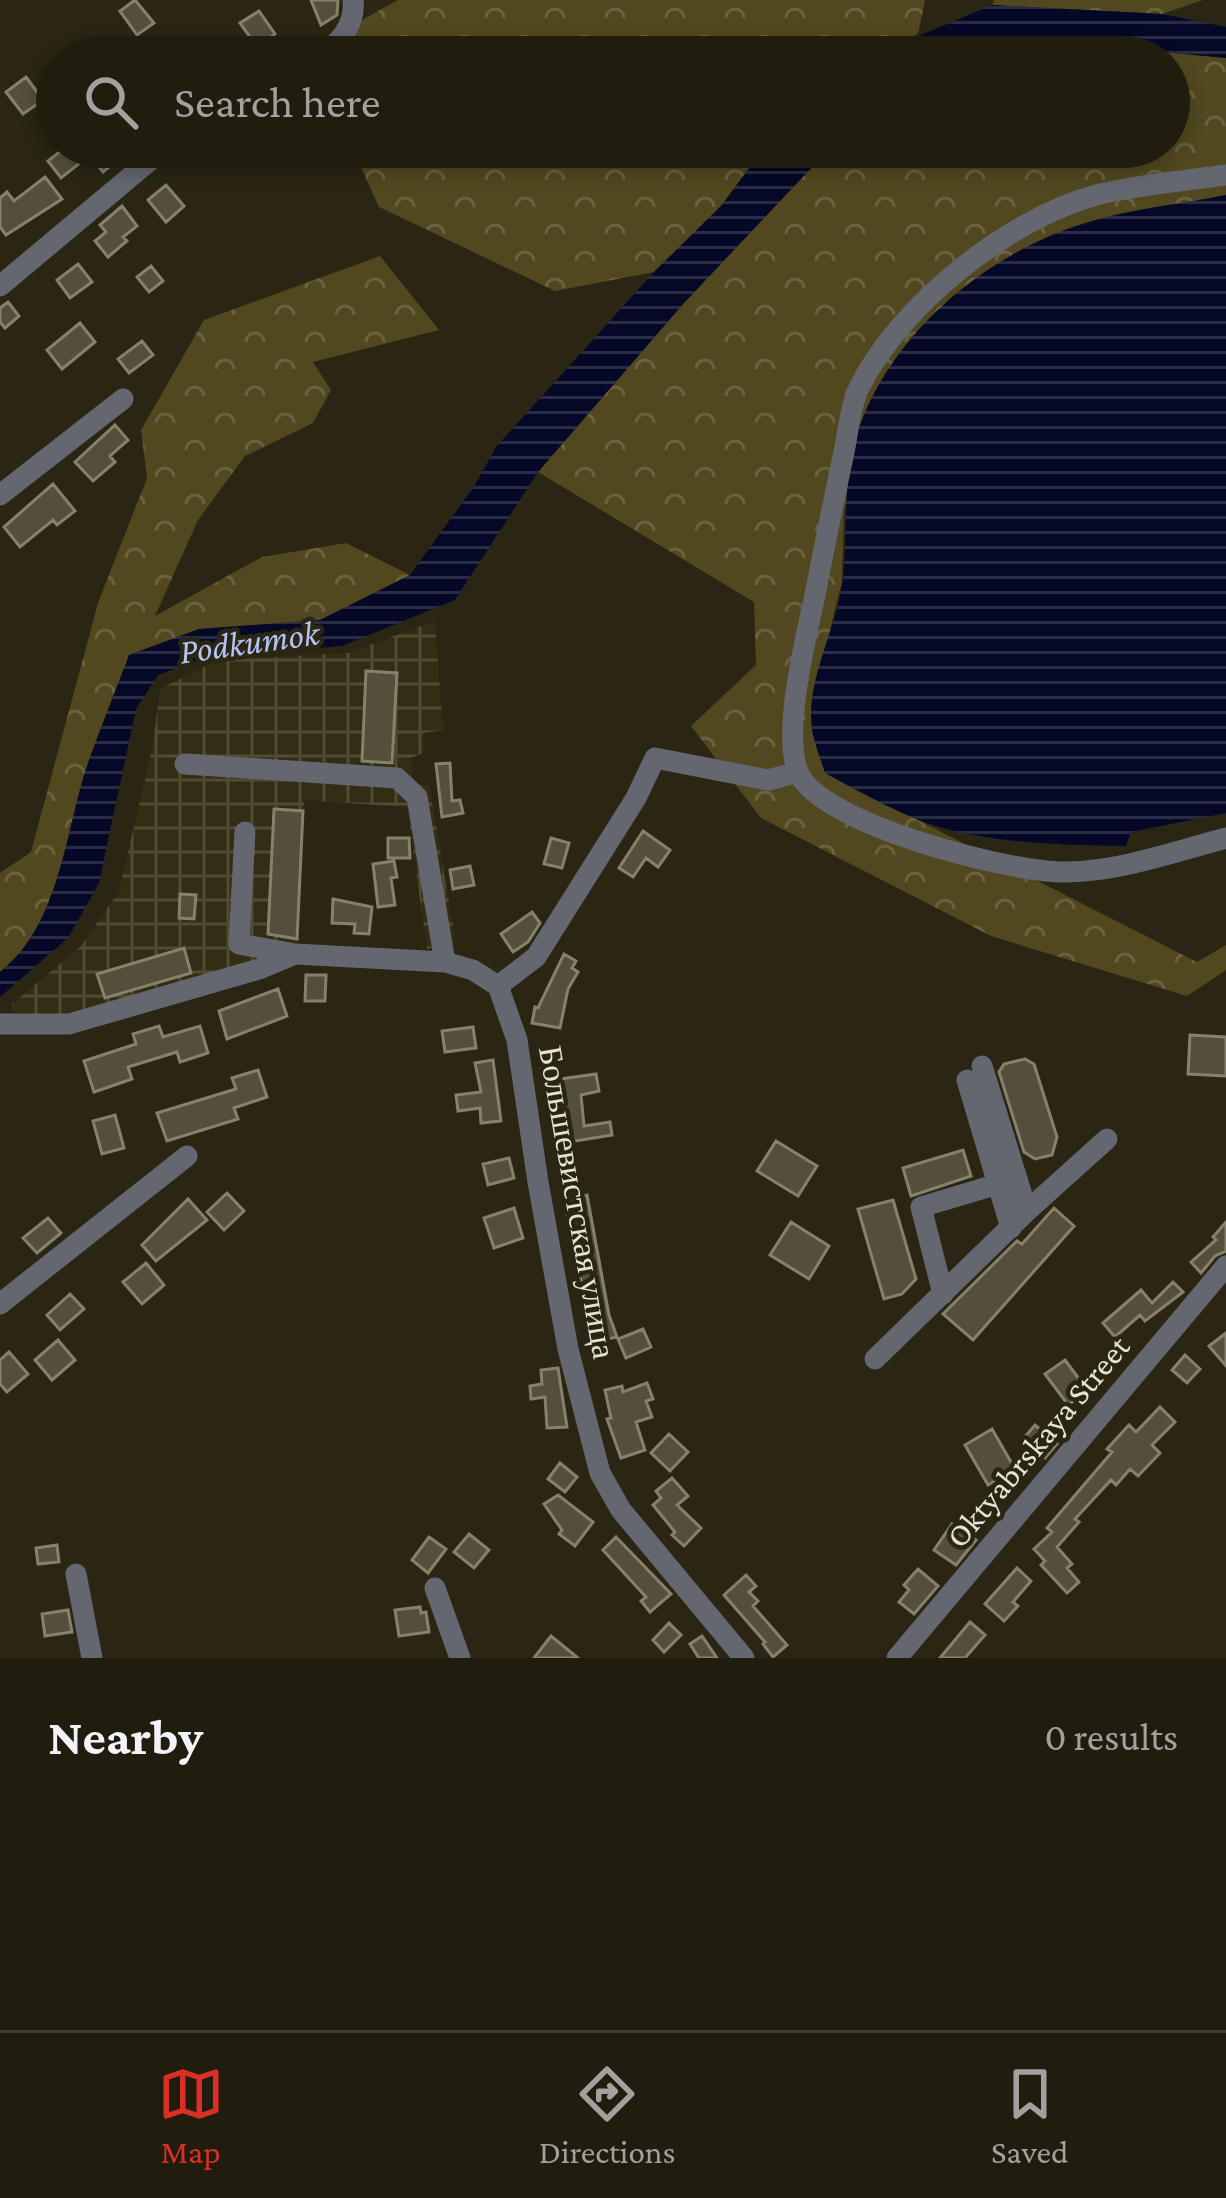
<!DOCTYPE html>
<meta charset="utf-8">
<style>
body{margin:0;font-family:"Crimson Pro",serif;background:#282517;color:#f1f3f6}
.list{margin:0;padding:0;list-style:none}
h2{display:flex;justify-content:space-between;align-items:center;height:156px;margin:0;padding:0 48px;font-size:51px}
h2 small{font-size:39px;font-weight:400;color:#a2a19e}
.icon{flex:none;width:66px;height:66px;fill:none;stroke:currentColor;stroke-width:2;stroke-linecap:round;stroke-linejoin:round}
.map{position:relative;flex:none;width:1226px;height:1658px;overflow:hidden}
.search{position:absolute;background:#201c0e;box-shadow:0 6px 18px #0003;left:36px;right:36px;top:36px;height:132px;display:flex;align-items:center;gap:30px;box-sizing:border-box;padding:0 42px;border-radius:66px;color:#a2a19e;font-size:45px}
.sheet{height:372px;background:#201c0e}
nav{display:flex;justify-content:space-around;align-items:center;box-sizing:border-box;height:168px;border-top:3px solid #3d3a2e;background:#201c0e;font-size:33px;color:#a2a19e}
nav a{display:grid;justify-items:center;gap:6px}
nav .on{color:#d93025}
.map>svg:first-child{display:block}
.industrial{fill:url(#industrial-grid)}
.forest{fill:url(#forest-crowns)}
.water{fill:url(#water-rules)}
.building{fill:#534f3b;stroke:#85816b;stroke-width:3}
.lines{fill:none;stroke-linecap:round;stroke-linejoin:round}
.minor{stroke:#646770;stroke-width:21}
.labels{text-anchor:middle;stroke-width:9;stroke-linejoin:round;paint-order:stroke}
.street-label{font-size:33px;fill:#e5e3d7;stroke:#2a2613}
.water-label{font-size:36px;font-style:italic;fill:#b4c3f6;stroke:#2a2613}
</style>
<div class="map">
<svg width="1226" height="1658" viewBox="0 0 1226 1658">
<defs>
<pattern id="industrial-grid" width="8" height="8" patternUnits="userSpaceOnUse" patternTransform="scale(3)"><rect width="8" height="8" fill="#322d13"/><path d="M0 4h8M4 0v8" fill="none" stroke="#504b35"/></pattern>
<pattern id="forest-crowns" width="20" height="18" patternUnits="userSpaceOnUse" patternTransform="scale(3)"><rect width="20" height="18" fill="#51481f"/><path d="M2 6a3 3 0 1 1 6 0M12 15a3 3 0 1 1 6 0" fill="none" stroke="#6a623f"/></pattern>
<pattern id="water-rules" width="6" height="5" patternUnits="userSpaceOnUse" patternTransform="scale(3)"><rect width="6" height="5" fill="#050826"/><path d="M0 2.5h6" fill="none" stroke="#292c45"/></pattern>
</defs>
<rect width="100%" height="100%" fill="#2a2613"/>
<!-- industrial -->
<path class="industrial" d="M435,621l8,109 -20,3 2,19 -14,6 2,27h16l27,158 -29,6 -20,-142 -103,-7 -7,145 -30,26 -183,50 -68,-5 -4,-12 69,-58 38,-55 34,-146 7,-56 58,-29 130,-7z"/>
<!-- forest -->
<path class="forest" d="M398,0h527l-7,34 -49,23h-558l-3,-7z
M994,0h209l-41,14 -170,-9z
M1035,40l191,18v137l-134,26 -208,156 -25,50 -15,85 -2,69 -29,118 -1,30 13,44 372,189 29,-17v25l-39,26 -196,-60 -230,-118 -70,-92 65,-61 -2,-63 -216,-130 145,-168 148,-157h338v-90h-186z
M352,147h413l-44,59 -67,66 -99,19 -176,-84z
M380,256l59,74 -126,32 18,28 -18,33 -68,33 -47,64 -43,96 107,-59 84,-14 64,32 -90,45 -121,9 -70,26c-14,38 -30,76 -43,114 -21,66 -27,157 -86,203v-99l31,-21 67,-249 49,-125 -6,-48 63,-110z"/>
<!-- water -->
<path class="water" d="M992,5l170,9 64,13v31l-191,-18 -52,17h-114z
M765,147h66l-148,157 -145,168 -83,128 -113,46 -134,11 -50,18 -22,34 -37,174 -31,55 -68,59v-25c59,-46 65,-137 86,-203 13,-38 29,-76 43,-114l70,-26 121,-9 90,-45 65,-90 21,-38 158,-175 67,-66z
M1226,195v618l-95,19 -5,14c-60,-1 -122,-2 -180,-17 -43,-12 -82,-35 -121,-56 -4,-14 -11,-29 -13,-44 -7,-50 26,-101 31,-151 5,-51 -1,-104 17,-153 36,-98 133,-176 232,-204 43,-13 90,-17 134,-26z"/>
<!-- building -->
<path class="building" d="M135,0l19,23 -17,12 -17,-24z
M311,0h27l-1,15 -16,10z
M259,11l16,23 -18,13 -17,-24z
M224,39l12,18h-38z
M26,77l17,23 -20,14 -17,-22z
M66,147h10l9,12 -24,19 -13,-17z
M83,147h32l8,9 -20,16z
M45,177l17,22 -56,36 -6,-8v-29l7,-6 7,9z
M166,185l18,21 -18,16 -18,-22z
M122,206l15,20 -14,11 4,4 -19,16 -13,-16 11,-9 -6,-7z
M78,264l14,18 -22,16 -13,-18z
M151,266l12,15 -14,11 -12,-15z
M8,302l11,14 -14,12 -5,-6v-14z
M80,323l15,19 -33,27 -15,-19z
M142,341l11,14 -24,18 -11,-14z
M115,425l13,15 -18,16 5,6 -22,19 -18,-19z
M53,484l22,27 -18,14 -4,-5 -33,27 -16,-20z
M366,671l31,2 -5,90 -30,-2z
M450,763l2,38 8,-1 3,13 -21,4 -6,-53z
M274,809l29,2 -6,128 -29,-5z
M643,831l27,19 -12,17 -12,-9 -13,19 -14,-9z
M388,838h21l1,20h-22z
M551,838l18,5 -7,25 -18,-4z
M394,861l3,16 -6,1 4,27 -17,2 -5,-43z
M470,866l4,19 -21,4 -3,-19z
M180,894l16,1 -2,24 -15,-1z
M333,899l39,8 -3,27 -15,-1 1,-9 -23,-1z
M532,912l8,11 -12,19 -15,10 -12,-18z
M184,948l7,25 -86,25 -8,-24z
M564,954l12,7 -4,7 6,4 -10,17 -8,39 -28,-5 3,-16 3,1z
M306,975h20l-1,26h-20z
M278,989l9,27 -60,23 -8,-28z
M159,1026l4,11 37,-11 8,27 -28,9 -3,-10 -49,15 4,12 -38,13 -10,-31 52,-17 -3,-10z
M473,1027l3,21 -31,4 -3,-21z
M1190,1035l36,2v39l-38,-2z
M1025,1059l9,5 23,73 -5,18 -17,4 -11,-7 -25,-80 5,-8z
M493,1060l8,61 -20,2 -1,-15 -22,3 -2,-16 25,-3 -6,-29z
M557,1065l3,14 36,-5 3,17 -18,4 3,31 26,-4 2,13 -49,8 -5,-26 -9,1v-16l-8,-33z
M258,1070l9,27 -33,11 4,11 -71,22 -10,-28 79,-24 -4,-11z
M115,1115l9,33 -22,6 -9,-33z
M776,1141l41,25 -19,30 -41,-25z
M963,1150l8,26 -60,20 -8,-28z
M509,1158l5,20 -26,7 -5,-21z
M227,1193l17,18 -20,19 -17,-18z
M587,1195l22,120 8,22 -23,5 -30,-141z
M188,1199l19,21 -51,41 -14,-16z
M893,1200l23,79 -14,15 -18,5 -26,-90z
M514,1208l9,30 -29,10 -10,-30z
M1054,1208l20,18 -101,114 -30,-26 74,-73 5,3z
M48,1218l13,15 -24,20 -14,-15z
M791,1222l38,24 -20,33 -39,-24z
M1226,1222v29l-11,5 -14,17 -10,-11 25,-22 -3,-3z
M146,1263l18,22 -22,19 -19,-22z
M1173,1282l10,10 -38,29 -5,-6 -25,22 -12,-14 38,-33 11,13z
M70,1294l14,15 -24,21 -13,-15z
M643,1329l8,18 -25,11 -8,-19z
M1226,1333v33l-17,-20z
M58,1340l17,20 -23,20 -17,-20z
M9,1352l19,22 -21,18 -7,-8v-24z
M1185,1355l15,14 -13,14 -15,-13z
M1065,1360l23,31 -20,14 -23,-31z
M558,1368l9,59 -20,1 -2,-31 -14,2 -1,-13 12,-2 -1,-14z
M647,1383l6,16 -7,2 6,16 -16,5 9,28 -24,8 -14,-39 4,-1 -6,-28 17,-4 1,6z
M1160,1407l15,15 -23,23 8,8 -22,23 -8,-7 -14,16 -5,-5 -36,39 4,3 -22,25 15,17 -5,4 12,14 -12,11 -26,-28 4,-4 -11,-12 18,-17 -5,-4 65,-76 -5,-3 22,-24 7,7z
M1035,1425l22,19 -12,14 -22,-19z
M992,1429l23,40 -27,16 -23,-40z
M669,1434l19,18 -18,19 -19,-18z
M560,1463l17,14 -12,15 -17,-13z
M672,1478l16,18 -11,9 24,23 -17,18 -12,-11 3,-3 -22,-27 8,-7 -5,-7z
M558,1495l35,27 -18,24 -16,-12 3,-4 -18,-26z
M952,1524l24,16 -20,25 -22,-15z
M469,1534l20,16 -15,18 -20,-16z
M429,1537l17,12 -18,24 -16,-13z
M616,1537l55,57 -21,18 -9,-11 5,-4 -43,-47z
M57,1545l2,17 -21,2 -2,-16z
M1017,1568l14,13 -18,21 5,4 -14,15 -19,-17z
M918,1569l20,17 -24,28 -15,-12 10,-12 -5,-5z
M746,1575l10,11 -7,6 9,9 -5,5 34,39 -14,12 -10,-13 2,-2 -41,-47z
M420,1607l1,6 5,-1 3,20 -30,4 -4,-26z
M68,1610l4,22 -27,4 -3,-22z
M970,1622l15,13 -20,23h-25z
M669,1623l12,12 -17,17 -11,-12z
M551,1636l27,22h-44z
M702,1636l15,22h-18l-9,-14z"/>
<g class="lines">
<!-- minor -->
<path class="minor" d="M317,57c21,-11 39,-32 36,-57
M1226,175c-41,6 -85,9 -126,19 -90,23 -202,112 -242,196 -8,18 -10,43 -14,62 -10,48 -20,95 -29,143 -9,43 -34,140 -16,179 25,51 212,99 267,98 55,-1 108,-20 160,-34
M0,286l166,-139
M0,495l123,-96
M185,764l212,14 20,19 28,165
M245,832l-6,112 56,10
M498,986l19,54 21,142 30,167 32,124 21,37 123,148
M498,986l38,-29 100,-159 19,-40 113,22 30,-8
M0,1024h69l190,-55 36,-15 150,8 28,8 25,16
M982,1066l45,145
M967,1080l44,148
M943,1294l-22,-87 77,-23
M0,1304l187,-148
M875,1359l152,-148 80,-72
M76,1574l16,84
M435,1588l25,70
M897,1658l329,-392"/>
</g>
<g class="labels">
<!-- street labels -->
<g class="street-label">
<text transform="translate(578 1202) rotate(80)" y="12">Большевистская улица</text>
<text transform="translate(1037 1441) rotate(-50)" y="12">Oktyabrskaya Street</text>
</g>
<!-- water labels -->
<g class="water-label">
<text transform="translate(249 641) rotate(-8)" y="13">Podkumok</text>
</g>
</g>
</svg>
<div class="search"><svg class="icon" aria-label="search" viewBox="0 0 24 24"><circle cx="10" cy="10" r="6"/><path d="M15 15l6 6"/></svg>Search here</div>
</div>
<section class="sheet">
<h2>Nearby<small>0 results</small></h2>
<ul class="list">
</ul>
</section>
<nav>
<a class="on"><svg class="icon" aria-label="map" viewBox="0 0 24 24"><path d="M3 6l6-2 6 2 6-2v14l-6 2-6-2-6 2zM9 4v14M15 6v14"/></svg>Map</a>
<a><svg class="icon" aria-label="directions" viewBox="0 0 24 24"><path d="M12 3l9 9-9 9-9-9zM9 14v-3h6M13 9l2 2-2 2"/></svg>Directions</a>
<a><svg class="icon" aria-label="saved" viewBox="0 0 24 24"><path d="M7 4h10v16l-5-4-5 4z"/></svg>Saved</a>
</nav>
